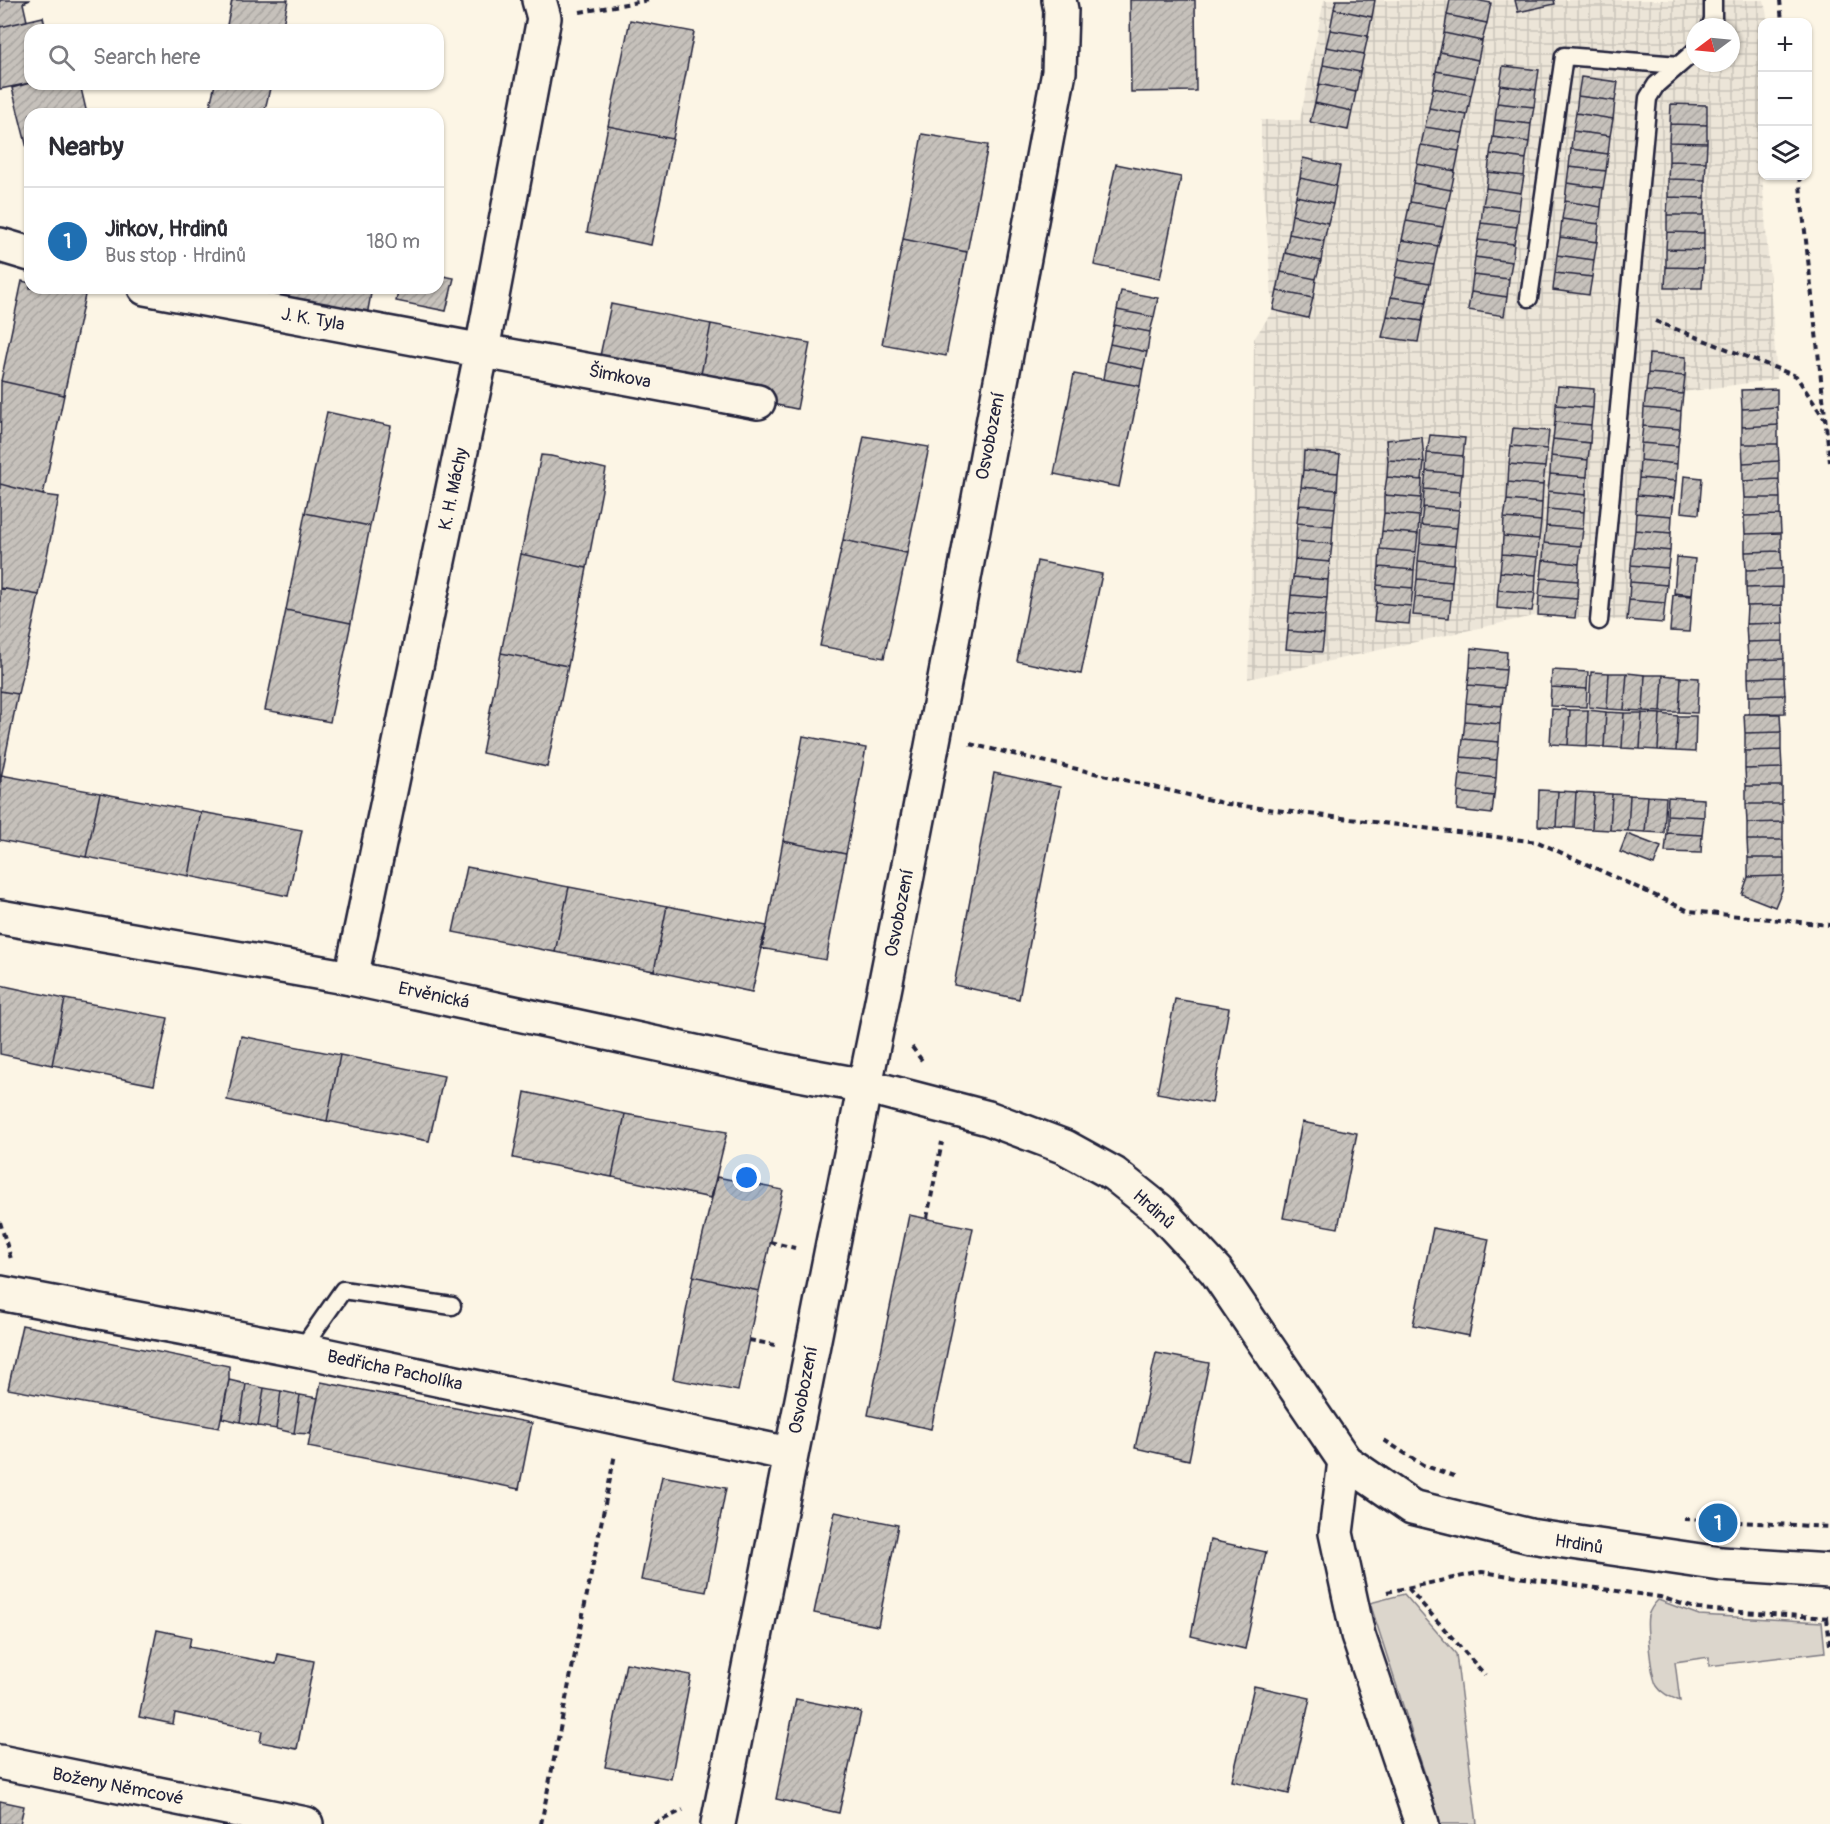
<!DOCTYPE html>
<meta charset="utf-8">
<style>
body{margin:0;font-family:Pangolin,sans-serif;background:#f2f2f3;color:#2b2b33}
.controls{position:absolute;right:18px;top:18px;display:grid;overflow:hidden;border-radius:12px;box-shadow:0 2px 4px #0004}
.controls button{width:54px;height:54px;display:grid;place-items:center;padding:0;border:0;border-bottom:2px solid #e1e1e2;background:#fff;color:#2b2b33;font:30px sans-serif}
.compass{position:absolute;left:1686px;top:18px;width:54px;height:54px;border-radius:50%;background:#fff;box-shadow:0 2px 4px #0004;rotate:254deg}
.you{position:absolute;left:747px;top:1178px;width:21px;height:21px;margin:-15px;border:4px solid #fff;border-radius:50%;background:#1a73e8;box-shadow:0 0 0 9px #1a73e833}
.badge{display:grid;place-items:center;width:39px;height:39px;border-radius:50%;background:#1f6fb2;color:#fff;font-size:20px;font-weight:700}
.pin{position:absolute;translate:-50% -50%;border:3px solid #fff;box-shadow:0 2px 6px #0006}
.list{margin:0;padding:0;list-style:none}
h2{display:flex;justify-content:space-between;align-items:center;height:78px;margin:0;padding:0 24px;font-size:26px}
h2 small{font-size:20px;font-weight:400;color:#7c7c81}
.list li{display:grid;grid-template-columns:39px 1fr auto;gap:18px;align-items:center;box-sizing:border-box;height:108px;padding:0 24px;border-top:2px solid #e1e1e2}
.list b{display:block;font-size:22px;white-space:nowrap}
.list p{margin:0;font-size:20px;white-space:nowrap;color:#7c7c81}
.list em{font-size:20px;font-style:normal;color:#7c7c81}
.icon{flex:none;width:33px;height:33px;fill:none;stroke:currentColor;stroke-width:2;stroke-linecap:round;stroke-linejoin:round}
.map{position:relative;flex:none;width:1830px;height:1824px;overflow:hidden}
.search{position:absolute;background:#fff;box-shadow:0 2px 4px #0004;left:24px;top:24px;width:420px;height:66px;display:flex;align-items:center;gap:15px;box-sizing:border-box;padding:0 21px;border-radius:18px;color:#7c7c81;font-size:22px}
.panel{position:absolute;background:#fff;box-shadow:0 2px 4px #0004;left:24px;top:108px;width:420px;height:186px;border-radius:18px}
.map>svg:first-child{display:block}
.industrial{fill:url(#industrial-grid);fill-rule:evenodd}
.grass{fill:#dcd6cc;stroke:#7f7c84;stroke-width:1.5}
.building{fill:url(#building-hatch);stroke:#22223b;stroke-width:1.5}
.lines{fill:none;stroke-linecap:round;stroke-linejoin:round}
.service-casing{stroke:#22223b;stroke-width:21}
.minor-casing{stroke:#22223b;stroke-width:38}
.tertiary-casing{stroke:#22223b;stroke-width:38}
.path{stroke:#22223b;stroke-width:4;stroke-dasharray:6 4.5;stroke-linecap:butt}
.service{stroke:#fcf5e5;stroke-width:16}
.minor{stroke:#fcf5e5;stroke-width:33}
.tertiary{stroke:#fcf5e5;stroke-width:33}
.labels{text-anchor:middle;stroke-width:4.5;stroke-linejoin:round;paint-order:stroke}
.street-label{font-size:18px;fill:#22223b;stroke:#fcf5e5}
</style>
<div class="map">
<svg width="1830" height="1824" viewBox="0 0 1830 1824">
<defs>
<pattern id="industrial-grid" width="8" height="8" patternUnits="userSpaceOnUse" patternTransform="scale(1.5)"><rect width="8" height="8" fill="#ece5d8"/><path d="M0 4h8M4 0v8" fill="none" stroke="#cac4ba"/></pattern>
<pattern id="building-hatch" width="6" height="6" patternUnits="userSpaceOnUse" patternTransform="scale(1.5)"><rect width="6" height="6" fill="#c6c1bb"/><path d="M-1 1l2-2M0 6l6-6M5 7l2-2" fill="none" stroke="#aaa6a2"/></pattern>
</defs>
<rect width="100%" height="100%" fill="#fcf5e5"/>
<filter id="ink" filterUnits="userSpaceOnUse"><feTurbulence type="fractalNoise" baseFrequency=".0167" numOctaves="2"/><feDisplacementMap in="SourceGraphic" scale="12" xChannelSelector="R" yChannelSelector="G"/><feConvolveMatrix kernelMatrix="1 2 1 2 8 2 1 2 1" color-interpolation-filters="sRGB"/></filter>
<g filter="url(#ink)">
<!-- industrial -->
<path class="industrial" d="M1324,0h440l4,22h-6v154l15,203 -93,13 -21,231 -125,-8 -290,64 4,-122 2,-218 19,-29 -12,-153v-37h39zM1695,27h36v36h-36z"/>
<!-- grass -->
<path class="grass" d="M1404,1594l52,60 21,170h-36l-71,-221z
M1658,1600l41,15 123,7 3,30 -116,14v-9l-34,5 5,39c-9,-4 -18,-7 -23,-15 -6,-9 -11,-61 -9,-70 2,-7 6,-12 10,-16z"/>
<!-- building -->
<path class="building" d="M0,0h30l-7,3 4,18 -27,6z
M232,0h56l-6,30h-56z
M1130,0h65l1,91 -65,1z
M1336,0h39l-3,17 -38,-8z
M1450,0h26l15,3 -4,20 -40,-8z
M1515,0h39l1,4 -37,8z
M1334,9l38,8 -4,19 -38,-6z
M1447,15l40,8 -5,18 -38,-8z
M43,17l3,13h-16v53l-30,6v-62z
M630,20l64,12 -21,107 -65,-13z
M1330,30l38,6 -4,18 -38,-7z
M1444,33l38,8 -4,19 -38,-8z
M1326,47l38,7 -4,18 -37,-7z
M1440,52l38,8 -3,18 -39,-7z
M1323,65l37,7 -4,20 -37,-8z
M1503,66l36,4 -3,20 -36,-5z
M1436,71l39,7 -4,17 -38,-7z
M1581,77l37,5 -3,19 -37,-5z
M30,83l50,1 7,30h-57v46l-18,-72z
M215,84h56l-7,30h-56z
M1319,84l37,8 -4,19 -37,-8z
M1500,85l36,5 -2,17 -37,-4z
M1433,88l38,7 -4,20 -38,-7z
M1578,96l37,5 -2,18 -37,-6z
M1315,103l37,8 -4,19 -38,-8z
M1497,103l37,4 -3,17 -36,-4z
M1671,104l36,1v20l-37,-1z
M1429,108l38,7 -4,18 -38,-6z
M1576,113l37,6 -3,17 -37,-5z
M1495,120l36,4 -2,18 -36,-5z
M1670,124l37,1v18l-38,-1z
M608,126l65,13 -22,106 -64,-13z
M1425,127l38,6 -4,18 -38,-6z
M1573,131l37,5 -2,18 -37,-5z
M922,134l66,11 -21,107 -64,-13z
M1493,137l36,5 -3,17 -36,-5z
M1669,142l38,1 -1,19 -37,-1z
M1421,145l38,6 -4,20 -38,-7z
M1571,149l37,5 -2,17 -37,-4z
M1490,154l36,5 -2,17 -36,-4z
M1303,158l37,8 -4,20 -36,-8z
M1669,161l37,1 -1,18 -37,-1z
M1116,164l65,13 -21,102 -66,-14z
M1417,164l38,7 -4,19 -38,-7z
M1569,167l37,4 -3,17 -36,-5z
M1488,172l36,4 -3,17 -35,-5z
M1300,178l36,8 -3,18 -37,-8z
M1668,179l37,1v18l-37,-1z
M1413,183l38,7 -4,18 -37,-6z
M1567,183l36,5 -2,19 -36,-6z
M1486,188l35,5 -2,17 -36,-5z
M1296,196l37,8 -5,19 -36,-8z
M1668,197l37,1 -1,17h-37z
M1565,201l36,6 -2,17 -37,-5z
M1410,202l37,6 -4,19 -37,-6z
M1483,205l36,5 -2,17 -36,-4z
M1292,215l36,8 -4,18 -35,-7z
M1667,215h37v18l-37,-1z
M1562,219l37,5 -2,18 -37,-5z
M1406,221l37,6 -5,19 -36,-6z
M1481,223l36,4 -3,17 -36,-4z
M1667,232l37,1v17l-38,-1z
M1289,234l35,7 -3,20 -36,-8z
M1560,237l37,5 -3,18 -37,-5z
M903,239l64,13 -21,104 -64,-12z
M1402,240l36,6 -4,19 -35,-6z
M1478,240l36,4 -2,18 -37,-5z
M1666,249l38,1 -1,18 -37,-1z
M1285,253l36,8 -5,18 -35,-7z
M1557,255l37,5 -2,17 -37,-4z
M1475,257l37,5 -3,17 -36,-4z
M1399,259l35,6 -4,18 -35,-6z
M1666,267l37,1 -1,20h-37z
M1281,272l35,7 -3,19 -36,-7z
M1555,273l37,4 -3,18 -36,-5z
M438,275l16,3 -8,33 -50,-10 3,-13h39z
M1473,275l36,4 -2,18 -36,-5z
M1395,277l35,6 -4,19 -35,-5z
M22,281l8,2v5h23l32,7 -21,100 -63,-14z
M193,288h179l-6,33z
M1121,291l37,7 -4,19 -37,-7z
M1277,291l36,7 -5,20 -35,-8z
M1471,292l36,5 -3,19 -36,-6z
M1391,297l35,5 -4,19 -35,-5z
M611,304l100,20 -13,65 -101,-19z
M1117,310l37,7 -4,15 -36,-7z
M1387,316l35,5 -4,21 -36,-5z
M711,324l99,19 -13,66 -99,-20z
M1114,325l36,7 -3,20 -37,-8z
M1110,344l37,8 -4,17 -37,-8z
M1649,354l37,3 -1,19 -37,-3z
M1106,361l37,8 -3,17 -37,-7z
M1648,373l37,3 -2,18 -37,-3z
M1074,374l66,12 -21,101 -65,-13z
M1,381l63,14 -21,100 -43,-11z
M1558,386l36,3 -1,19 -37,-3z
M1777,389v18l-35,2 -1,-19z
M1646,391l37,3 -2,17 -37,-3z
M1556,405l37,3 -2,17 -36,-3z
M1777,407l1,18 -36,2v-18z
M1644,408l37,3 -1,18 -37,-3z
M327,412l64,14 -21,100 -65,-13z
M1555,422l36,3 -1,18 -37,-4z
M1778,425v19h-36v-17z
M1643,426l37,3 -2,17 -37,-3z
M1513,428l36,3 -2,18 -36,-3z
M1430,435l35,3 -2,18 -36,-3z
M864,436l65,11 -22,106 -64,-13z
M1422,437l2,25 -36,-2 -2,-20z
M1553,439l37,4 -2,17 -37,-4z
M1641,443l37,3 -1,18 -37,-4z
M1742,444h36l1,17 -36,2z
M1511,446l36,3 -2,18 -36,-3z
M1304,451l36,4 -2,18 -35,-3z
M1427,453l36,3 -1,18 -36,-3z
M541,455l10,1 55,13 -19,99 -66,-14z
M1551,456l37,4 -1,17 -37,-3z
M1388,460l36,2 -2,18 -35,-3z
M1640,460l37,4 -1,17 -37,-3z
M1779,461v18l-36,2v-18z
M1509,464l36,3 -2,18 -35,-3z
M1303,470l35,3 -1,17 -36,-3z
M1426,471l36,3 -2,18 -36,-3z
M1550,474l37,3 -1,18 -38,-4z
M1684,476l18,2 -3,36 -18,-2z
M1387,477l35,3 -1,18 -37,-3z
M1639,478l37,3 -2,17 -37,-3z
M1779,479l1,19h-36l-1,-17z
M1508,482l35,3 -1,18 -35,-3z
M0,484l43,11 16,2 -20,98 -39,-7z
M1301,487l36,3 -2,18 -36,-3z
M1424,489l36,3 -1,18 -36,-3z
M1548,491l38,4 -2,17 -37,-3z
M1384,495l37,3 -2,18 -35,-3z
M1637,495l37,3 -2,18 -36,-3z
M1744,498h36v17l-36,1z
M1507,500l35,3 -1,18 -37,-3z
M1299,505l36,3 -2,18 -36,-3z
M1423,507l36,3 -2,18 -36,-3z
M1547,509l37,3 -1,17 -37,-3z
M305,513l65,13 -19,97 -65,-13z
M1384,513l35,3 -1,18 -36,-3z
M1636,513l36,3 -1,17 -36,-3z
M1780,515l1,18 -36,1 -1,-18z
M1504,518l37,3 -2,18 -36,-3z
M1297,523l36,3 -1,18 -36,-3z
M1421,525l36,3 -2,18 -35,-3z
M1546,526l37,3 -2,17 -37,-3z
M1635,530l36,3 -1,18 -37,-4z
M1382,531l36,3 -2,18 -36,-3z
M1781,533v18l-36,1v-18z
M1503,536l36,3 -1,18 -36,-3z
M843,540l64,13 -23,105 -64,-12z
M1296,541l36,3 -2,18 -35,-3z
M1420,543l35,3 -1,18 -36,-3z
M1544,543l37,3 -2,18 -36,-4z
M1633,547l37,4 -2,17 -37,-3z
M1380,549l36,3 -2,18 -35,-3z
M1781,551l1,18 -36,1 -1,-18z
M521,554l66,14 -19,98 -67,-13z
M1502,554l36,3 -2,18 -36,-3z
M1677,557l18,2 -3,36 -18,-2z
M1295,559l35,3 -2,18 -35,-3z
M1543,560l36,4 -1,17 -37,-3z
M1037,561l65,13 -21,100 -64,-13z
M1418,561l36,3 -2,18 -35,-3z
M1631,565l37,3 -1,17 -37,-3z
M1379,567l35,3 -1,18 -36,-3z
M1782,569v18l-36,1v-18z
M1500,572l36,3 -1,18 -37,-3z
M1293,577l35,3 -1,18 -36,-3z
M1541,578l37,3 -1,18 -38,-3z
M1417,579l35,3 -1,18 -36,-3z
M1630,582l37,3 -2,18 -36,-3z
M1377,585l36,3 -2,18 -35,-3z
M1782,587v18l-35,1 -1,-18z
M0,588l39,7 -21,99 -18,-3z
M1498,590l37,3 -3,18 -35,-3z
M1291,595l36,3 -2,18 -36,-3z
M1673,595l19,1 -3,36 -19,-1z
M1539,596l38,3 -2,19 -37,-3z
M1415,597l36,3 -2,18 -36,-3z
M1629,600l36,3 -2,20 -36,-3z
M1376,603l35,3 -2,18 -35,-3z
M1782,605l1,18 -37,1 1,-18z
M286,610l65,13 -21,99 -65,-12z
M1289,613l36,3 -1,18 -36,-3z
M1783,623v18l-36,1 -1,-18z
M1288,631l36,3 -2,18 -36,-3z
M1783,641l1,18 -36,1 -1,-18z
M1471,648l36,4 -1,18 -36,-3z
M501,653l67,13 -21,101 -65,-14z
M1784,659v18l-36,1v-18z
M1470,667l36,3 -2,18 -36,-3z
M1552,670l36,2 -1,17 -36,-2z
M1591,672l18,1 -2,36 -18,-2z
M1609,673h18l-3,37 -17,-1z
M1627,673l18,2 -2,36 -19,-1z
M1645,675h18l-2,37 -18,-1z
M1663,675l18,2 -2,35h-18z
M1681,677l18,1 -2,35 -18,-1z
M1784,677l1,18 -36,1 -1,-18z
M1468,685l36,3 -2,18 -36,-3z
M1551,687l36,2 -1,18 -36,-1z
M0,691l18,3 -18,89z
M1785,695v18l-36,1v-18z
M1466,703l36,3 -2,18 -35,-3z
M1552,709l18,1 -2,35 -18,-1z
M1570,710h18l-1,36 -19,-1z
M1588,710l18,2 -2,35 -17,-1z
M1606,712l18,1 -2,35 -18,-1z
M1624,713h18l-2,36 -18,-1z
M1642,713l18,1 -2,36 -18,-1z
M1660,714l18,2 -2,35 -18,-1z
M1744,714h36l1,18 -36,1z
M1678,716h18l-1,36 -19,-1z
M1465,721l35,3 -1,18 -36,-3z
M1781,732v18l-36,1v-18z
M803,736l63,12 -20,106 -63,-13z
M1463,739l36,3 -2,18 -36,-3z
M1781,750l1,18 -37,1v-18z
M1461,757l36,3 -1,18 -36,-4z
M1782,768v18h-36l-1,-17z
M994,773l66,14 -41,212 -65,-14z
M1460,774l36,4 -2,18 -36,-4z
M1,775l99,18 -14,64 -86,-17z
M1746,786h36v18h-36z
M1539,790l19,1 -2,36 -18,-1z
M1558,791l18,1 -2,36 -18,-1z
M1458,792l36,4 -2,18 -35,-4z
M1576,792l18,1 -2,36 -18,-1z
M100,793l101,19 -12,64 -103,-19z
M1594,793l18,1 -2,36 -18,-1z
M1612,794l18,1 -2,36 -18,-1z
M1630,795l18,1 -3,36 -17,-1z
M1648,796l18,1 -2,36 -19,-1z
M1668,797l36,2v18l-37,-2z
M1746,804h36l1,18 -36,1z
M201,812l101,18 -14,66 -99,-20z
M1667,815l37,2 -2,18 -35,-2z
M1783,822v18h-36v-17z
M1667,833l35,2 -1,18 -36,-1z
M1627,834l34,13 -7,18 -34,-13z
M1747,840h36l1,18h-36z
M783,841l63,13 -20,106 -66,-12 7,-22z
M1748,858h36v18l-36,1z
M467,867l102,20 -14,65 -102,-20z
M1784,876l-2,14 -7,17 -33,-13 6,-17z
M569,887l98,19 -13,65 -99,-19z
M667,906l100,20 -15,66 -98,-21z
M0,985l65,14 -13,66 -52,-11z
M65,999l103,19 -14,67 -102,-20z
M1175,999l54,9 -17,95 -55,-10z
M241,1036l99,19 -13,66 -100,-21z
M340,1055l104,21 -15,65 -102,-20z
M525,1092l100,22 -13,63 -99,-19z
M625,1114l102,18 -16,66 -99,-21z
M1302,1122l55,11 -19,95 -55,-10z
M717,1177l66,13 -24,101 -66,-15z
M909,1215l64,13 -42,201 -63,-14z
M1433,1228l56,11 -20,97 -56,-11z
M693,1276l66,15 -21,100 -65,-12z
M22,1325l207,41v14l-10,48 -211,-39z
M1156,1353l53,10 -20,97 -54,-12z
M229,1380l17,4 -6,38 -18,-4z
M321,1382l211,41 -13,66 -211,-42z
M246,1384l18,4 -6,38 -18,-4z
M264,1388l17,3 -5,38 -18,-3z
M281,1391l19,4 -6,38 -18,-4z
M300,1395l18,3 -8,36 -16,-1z
M662,1476l64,12 -20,104 -65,-12z
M835,1512l63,13 -20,101 -64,-13z
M1210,1540l56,12 -21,97 -54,-13z
M157,1630l34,7 -2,10 87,17 2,-10 36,7 -17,88 -37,-7 2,-11 -87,-18 -2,11 -34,-7z
M626,1663l65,12 -20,104 -66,-12z
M1254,1686l56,12 -21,96 -57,-13z
M796,1699l65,13 -22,101 -63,-14z
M0,1801l24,5 -4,18h-20z"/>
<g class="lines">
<defs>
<path id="service" d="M1710,27l3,-7v-20
M1529,298l35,-242 115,9
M1599,621l49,-523 8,-13 39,-34
M301,1350l42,-60 109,16"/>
<path id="minor" d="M0,245l30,9
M145,288l613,114
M351,978l131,-628 62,-332 -5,-18
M0,1293l301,57 488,104
M1345,1461l-9,72 22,102 64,189
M0,1762l306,62
M718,1824c48,-247 97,-493 147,-739 69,-337 130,-675 194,-1013l2,-62 -2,-10"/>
<path id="tertiary" d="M0,917l351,61 432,93 82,15 123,32 77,29 49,27 45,36 57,61 129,190 67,46 118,29 191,28 109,7"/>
</defs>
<!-- service casing -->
<use href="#service" class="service-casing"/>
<!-- minor casing -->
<use href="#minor" class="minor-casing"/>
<!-- tertiary casing -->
<use href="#tertiary" class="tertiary-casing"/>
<!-- path -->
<path class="path" d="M1780,0l2,22
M580,12l69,-12
M1799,176l31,286
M1655,321l141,55 28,42
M970,744l257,60 311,38 151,69 141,14
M912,1047l11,15
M927,1218l15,-76
M0,1222l11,37
M770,1242l25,6
M749,1340l26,5
M1384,1440l39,25 34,12
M1684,1519l146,8
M1408,1588l77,87
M1387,1592l95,-20 178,25 38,12 132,9
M1827,1618l3,27
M541,1824l74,-370
M654,1824l29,-14"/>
<!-- service -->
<use href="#service" class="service"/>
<!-- minor -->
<use href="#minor" class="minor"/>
<!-- tertiary -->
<use href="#tertiary" class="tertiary"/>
</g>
</g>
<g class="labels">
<!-- street labels -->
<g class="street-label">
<text transform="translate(313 319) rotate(10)" y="6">J. K. Tyla</text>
<text transform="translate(620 376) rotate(11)" y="6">Šimkova</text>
<text transform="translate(990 436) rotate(-79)" y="6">Osvobození</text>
<text transform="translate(453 489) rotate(-78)" y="6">K. H. Máchy</text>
<text transform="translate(899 913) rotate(-79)" y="6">Osvobození</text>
<text transform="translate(434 995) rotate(12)" y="6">Ervěnická</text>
<text transform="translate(1154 1209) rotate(42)" y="6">Hrdinů</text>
<text transform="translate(395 1370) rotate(12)" y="6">Bedřicha Pacholíka</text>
<text transform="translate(803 1390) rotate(-79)" y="6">Osvobození</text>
<text transform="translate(1579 1544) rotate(9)" y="6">Hrdinů</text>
<text transform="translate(118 1786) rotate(11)" y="6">Boženy Němcové</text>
</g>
</g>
</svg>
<div class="controls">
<button>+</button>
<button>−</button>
<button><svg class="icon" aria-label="layers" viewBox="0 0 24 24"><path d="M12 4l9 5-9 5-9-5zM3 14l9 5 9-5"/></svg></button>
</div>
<svg class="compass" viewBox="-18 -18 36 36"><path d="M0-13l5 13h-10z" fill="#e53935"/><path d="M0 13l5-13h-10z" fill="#7c7c81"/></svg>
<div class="you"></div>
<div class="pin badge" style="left:1718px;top:1523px">1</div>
<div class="search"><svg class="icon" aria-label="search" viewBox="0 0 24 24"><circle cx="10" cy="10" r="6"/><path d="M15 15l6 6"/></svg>Search here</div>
<section class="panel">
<h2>Nearby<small></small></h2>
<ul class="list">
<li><span class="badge">1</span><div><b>Jirkov, Hrdinů</b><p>Bus stop · Hrdinů</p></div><em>180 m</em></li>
</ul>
</section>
</div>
